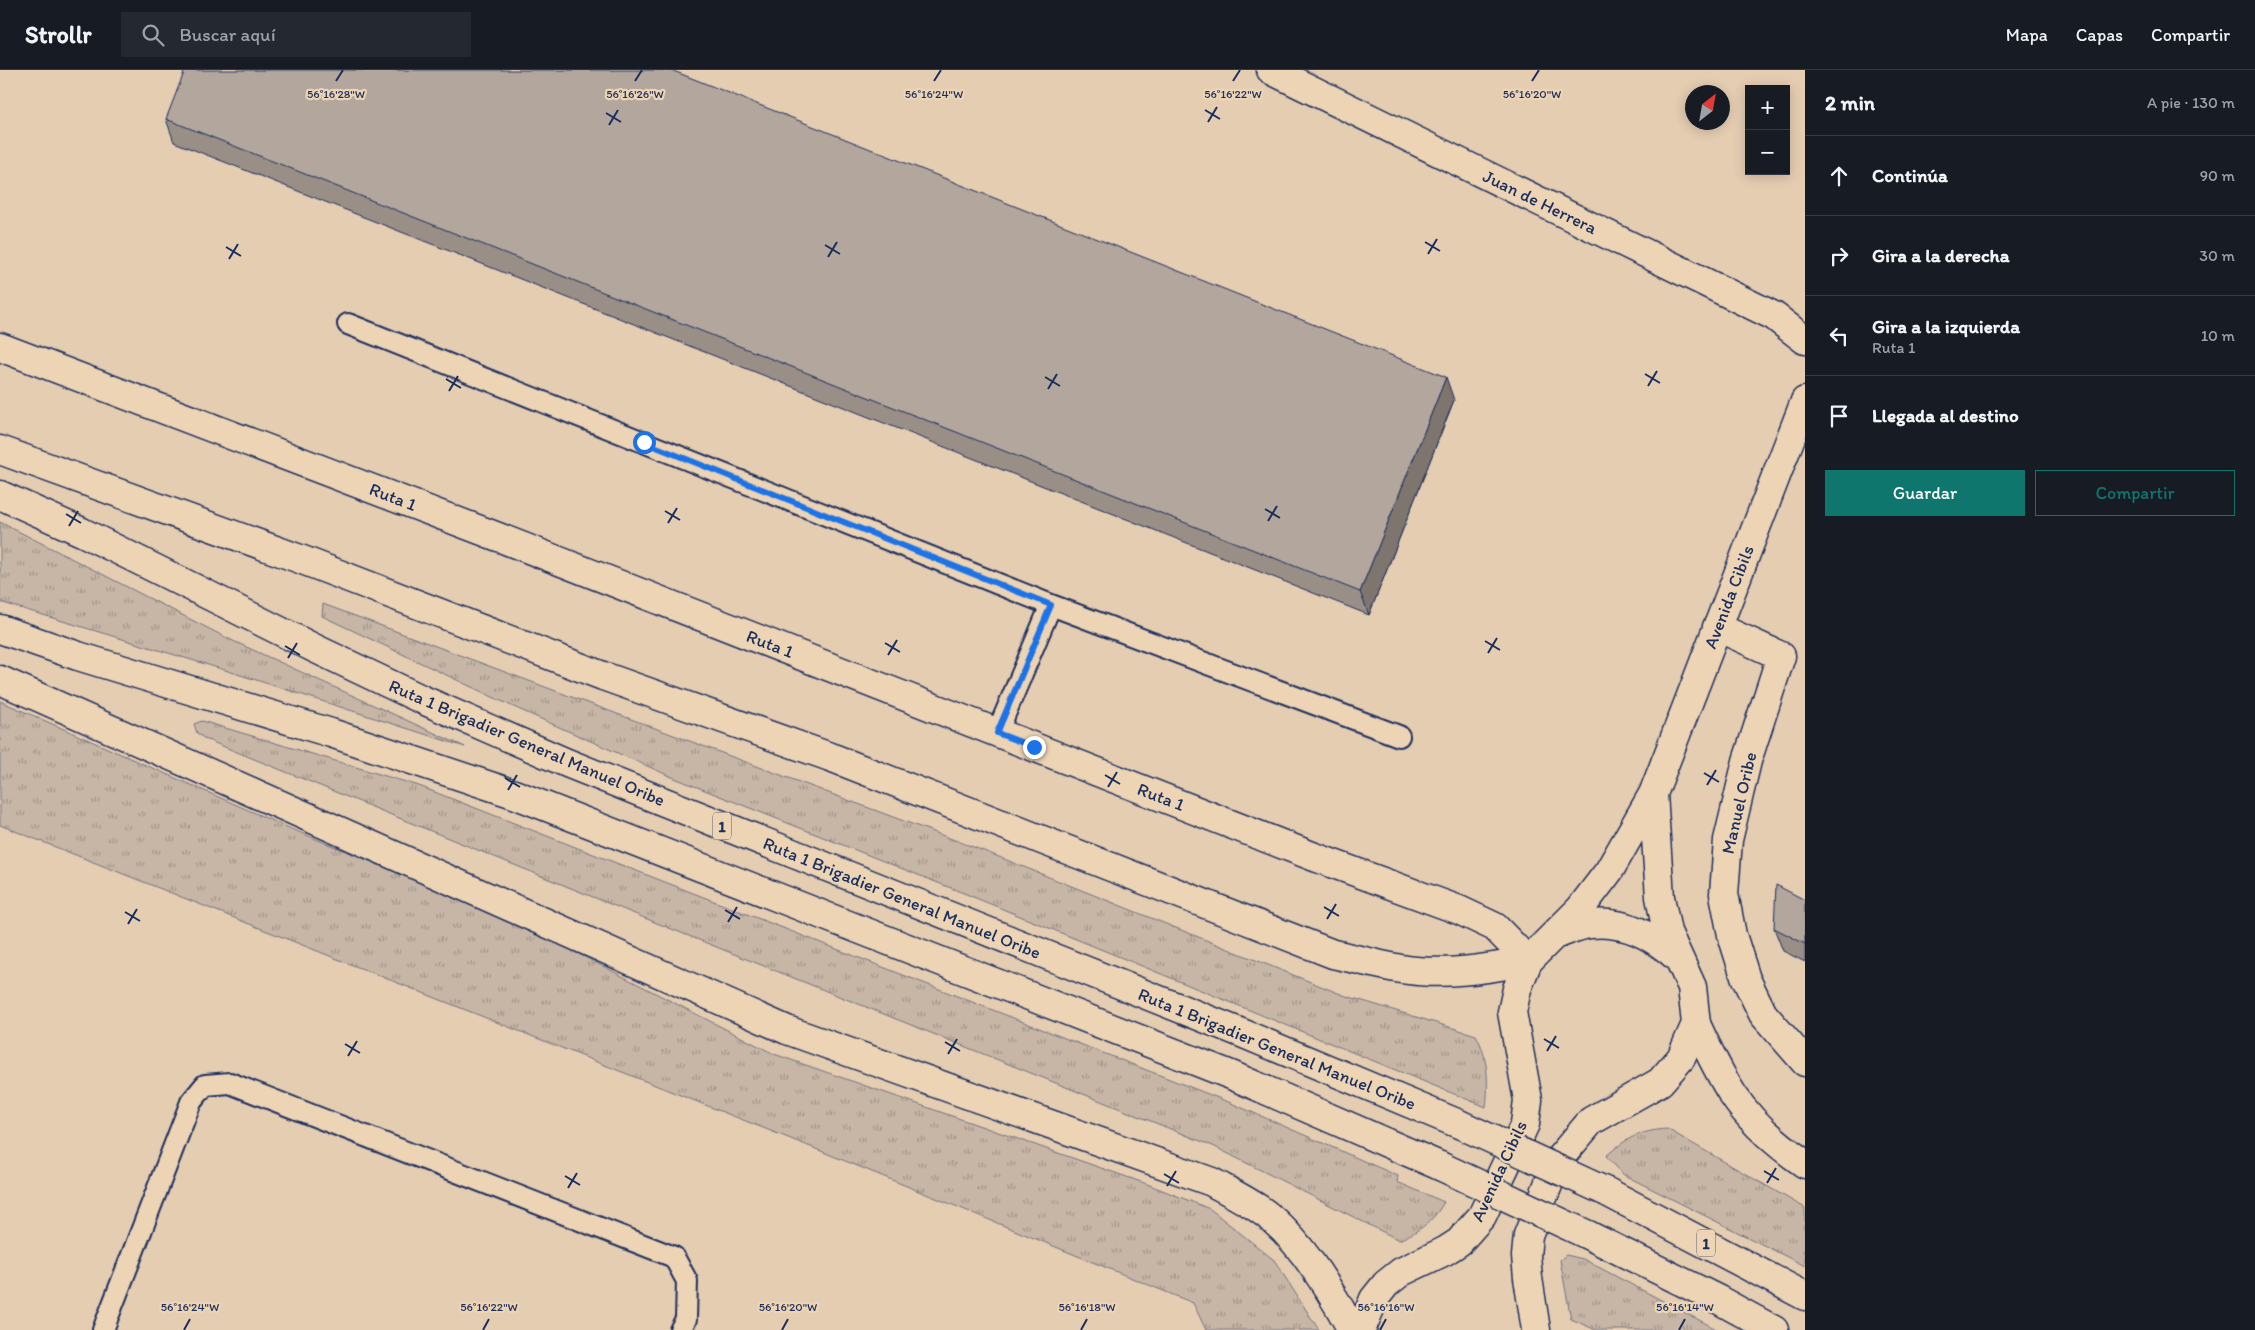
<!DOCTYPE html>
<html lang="es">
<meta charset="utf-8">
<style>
body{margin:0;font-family:Itim,sans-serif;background:#242831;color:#f1f3f6}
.controls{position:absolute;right:15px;top:15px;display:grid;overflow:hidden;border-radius:0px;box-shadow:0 2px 12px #0003}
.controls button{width:45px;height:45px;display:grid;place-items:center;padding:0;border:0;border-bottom:1px solid #363941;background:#171b24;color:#f1f3f6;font:25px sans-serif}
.compass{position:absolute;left:1685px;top:15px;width:45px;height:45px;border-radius:50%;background:#171b24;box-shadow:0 2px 12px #0003;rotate:31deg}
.stop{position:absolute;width:15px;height:15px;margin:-11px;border:4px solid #1a73e8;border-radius:50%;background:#fff}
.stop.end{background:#1a73e8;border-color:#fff;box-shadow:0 1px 5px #0008}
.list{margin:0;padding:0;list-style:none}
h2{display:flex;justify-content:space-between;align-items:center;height:65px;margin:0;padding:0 20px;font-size:21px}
h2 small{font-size:16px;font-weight:400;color:#9ea1a6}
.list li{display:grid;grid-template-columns:32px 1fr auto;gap:15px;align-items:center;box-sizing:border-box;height:80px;padding:0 20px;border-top:1px solid #363941}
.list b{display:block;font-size:19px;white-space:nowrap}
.list p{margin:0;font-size:16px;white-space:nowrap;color:#9ea1a6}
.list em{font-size:16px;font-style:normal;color:#9ea1a6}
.actions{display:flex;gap:10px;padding:15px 20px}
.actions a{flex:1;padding:11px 0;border:1px solid #0f766e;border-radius:0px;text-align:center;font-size:18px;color:#0f766e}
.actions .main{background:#0f766e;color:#fff}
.icon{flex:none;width:28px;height:28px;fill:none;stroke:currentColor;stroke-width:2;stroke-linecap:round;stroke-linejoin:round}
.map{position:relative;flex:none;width:1805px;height:1260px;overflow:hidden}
header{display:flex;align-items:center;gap:30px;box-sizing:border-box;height:70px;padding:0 25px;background:#171b24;border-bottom:1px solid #363941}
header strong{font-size:24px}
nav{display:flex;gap:28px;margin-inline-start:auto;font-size:18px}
.search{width:350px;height:45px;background:#242831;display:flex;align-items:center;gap:12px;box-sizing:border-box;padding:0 18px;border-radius:0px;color:#9ea1a6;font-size:19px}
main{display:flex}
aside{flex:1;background:#171b24}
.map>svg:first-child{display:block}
.grass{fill:url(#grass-tufts);stroke:#717282}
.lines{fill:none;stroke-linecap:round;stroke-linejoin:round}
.lane-casing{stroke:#1b2f5e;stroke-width:24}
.street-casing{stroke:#1b2f5e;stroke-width:31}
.secondary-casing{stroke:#1b2f5e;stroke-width:31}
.highway-casing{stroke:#1b2f5e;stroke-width:31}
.lane{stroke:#edd4b5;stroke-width:20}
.street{stroke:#edd4b5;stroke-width:28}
.secondary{stroke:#edd4b5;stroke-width:28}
.highway{stroke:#edd4b5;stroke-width:28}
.highway-bridge-casing{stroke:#1b2f5e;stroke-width:31;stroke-linecap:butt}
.highway-bridge{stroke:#edd4b5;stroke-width:28}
.wall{fill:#998f87;stroke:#1b2f5e}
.shaded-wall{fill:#7d746e;stroke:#1b2f5e}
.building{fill:#b2a69d;stroke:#1b2f5e}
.route{stroke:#1a73e8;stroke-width:6}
.ticks{fill:none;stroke:#1b2f5e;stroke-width:2}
.labels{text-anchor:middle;stroke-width:4.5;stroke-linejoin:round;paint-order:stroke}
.shield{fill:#edd4b5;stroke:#5a6078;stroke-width:1}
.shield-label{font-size:16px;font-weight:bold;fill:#1b2f5e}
.street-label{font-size:18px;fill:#1b2f5e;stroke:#edd4b5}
.ticks-label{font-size:12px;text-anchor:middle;fill:#1b2f5e;stroke:#edd4b5;stroke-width:4.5;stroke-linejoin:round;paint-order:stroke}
</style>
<header>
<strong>Strollr</strong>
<div class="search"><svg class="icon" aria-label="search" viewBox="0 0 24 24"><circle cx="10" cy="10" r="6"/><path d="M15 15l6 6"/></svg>Buscar aquí</div>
<nav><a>Mapa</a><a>Capas</a><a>Compartir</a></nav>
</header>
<main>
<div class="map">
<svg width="1805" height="1260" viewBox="0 0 1805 1260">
<defs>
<pattern id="grass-tufts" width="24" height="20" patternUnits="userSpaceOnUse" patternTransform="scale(1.25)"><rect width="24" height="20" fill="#c7b6a5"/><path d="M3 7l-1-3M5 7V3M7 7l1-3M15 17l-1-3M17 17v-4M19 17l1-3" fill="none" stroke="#a1948a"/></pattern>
</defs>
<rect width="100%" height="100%" fill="#e5cdb2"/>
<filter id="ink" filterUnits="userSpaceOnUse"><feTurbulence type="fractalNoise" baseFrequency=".02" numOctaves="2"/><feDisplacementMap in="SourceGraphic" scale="10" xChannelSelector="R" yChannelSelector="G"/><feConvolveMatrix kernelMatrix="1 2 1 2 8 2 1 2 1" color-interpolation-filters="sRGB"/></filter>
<g filter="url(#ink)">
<!-- grass -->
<path class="grass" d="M0,452l229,117 236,108 -237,-76 -228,-69z
M323,534l661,247 359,144 133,40c12,21 13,48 10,72l-520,-213 -294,-117 -156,-69 -194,-92z
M0,631l289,127 222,91 263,135 373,130 63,25 64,51 45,70h-113l-13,-27 -387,-158 -806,-320z
M202,651l217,65 812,317 167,73 -1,6 47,20c-12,21 -24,28 -45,38l-186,-94 -539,-216 -469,-191 -8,-6 -3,-9z
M1667,1059l138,79v58l-181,-91 -18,-19c21,-18 33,-25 61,-27z
M1566,1185l17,4 135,71h-122l-25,-11 -11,-59z"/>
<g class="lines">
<defs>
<path id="lane" d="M348,254l703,281 348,131
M997,663l54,-128
M103,1260l88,-228 14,-17 25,-2 444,174 13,24 -1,38 -6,11"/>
<path id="street" d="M1271,0l503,246 31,24
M0,277l493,188 819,321 147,54 36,17 33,34
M1717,557l64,29 -34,105 -19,79 -4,54 8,41 14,44 17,35 42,48"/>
<path id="secondary" d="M1557,864c10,-3 22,-9 33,-10 35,-4 63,12 88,34
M1361,1260l13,-31 12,-15 15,-12 44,-21 14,-9 23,-26 43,-92 3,-24 -16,-88 5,-23 11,-28 52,-52 29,-38 44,-77 152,-393
M1536,1260l-8,-52 -2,-22 2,-21 30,-75 33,-39 69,-39 21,-24 15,-34 -4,-37 -25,-55 -7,-35 -7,-103"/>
<path id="highway" d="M0,380l300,109 303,117 230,82 500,196c23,5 46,11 68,15 42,7 86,0 127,-8
M0,425l82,37 232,116 107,51 146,64 677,271 215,90
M0,559l78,27 253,77 183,61 717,281 209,91
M0,610l787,350 425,152c16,9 32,17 47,27 37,25 72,82 93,121
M1696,954c11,24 23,49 37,71 18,27 46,51 72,69
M1607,1122l198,104
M1588,1165l131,65 55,30"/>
</defs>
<!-- lane casing -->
<use href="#lane" class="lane-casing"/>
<!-- street casing -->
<use href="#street" class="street-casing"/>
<!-- secondary casing -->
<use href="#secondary" class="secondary-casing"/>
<!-- highway casing -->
<use href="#highway" class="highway-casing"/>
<!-- lane -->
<use href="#lane" class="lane"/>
<!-- street -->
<use href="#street" class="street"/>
<!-- secondary -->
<use href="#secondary" class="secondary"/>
<!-- highway -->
<use href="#highway" class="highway"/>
<defs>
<path id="highway-bridge" d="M1459,1054l148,68
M1440,1096l148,69"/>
</defs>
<!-- highway-bridge casing -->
<use href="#highway-bridge" class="highway-bridge-casing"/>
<!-- highway-bridge -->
<use href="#highway-bridge" class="highway-bridge"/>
</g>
<!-- wall -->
<path class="wall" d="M166,49l1288,281 -85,215 -1195,-473z
M1805,830v62l-22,-11 -9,-23z"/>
<!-- shaded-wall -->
<path class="shaded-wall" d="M1446,307l8,23 -85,215 -9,-23z"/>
<!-- building -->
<path class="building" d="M185,0h486l775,307 -86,215 -1194,-473z
M1776,815l29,15v44l-31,-16z"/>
</g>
<g class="lines" filter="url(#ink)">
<!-- route -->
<path class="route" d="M644,372l407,163 -54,128 37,14"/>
</g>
<!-- ticks -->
<path class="ticks" d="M336,11l7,-11M635,11l7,-11M934,11l7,-11M1233,11l7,-11M1532,11l7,-11M1205,40l15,9M606,43l15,9M1208,52l9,-15M609,55l9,-15M1425,172l15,9M825,175l15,9M226,177l15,9M1428,184l9,-15M828,187l9,-15M229,189l9,-15M1645,304l15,9M1045,307l15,9M446,309l15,9M1648,316l9,-15M1048,319l9,-15M449,321l9,-15M1265,439l15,9M665,441l15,9M66,444l15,9M1268,451l9,-15M668,453l9,-15M69,456l9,-15M1485,571l15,9M885,573l15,9M285,576l15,9M1488,583l9,-15M888,585l9,-15M288,588l9,-15M1704,703l15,9M1105,705l15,9M505,708l15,9M1707,715l9,-15M1108,717l9,-15M508,720l9,-15M1324,837l15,9M725,840l15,9M125,842l15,9M1327,849l9,-15M728,852l9,-15M128,854l9,-15M1544,969l15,9M945,972l15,9M345,974l15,9M1547,981l9,-15M948,984l9,-15M348,986l9,-15M1764,1101l15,9M1164,1104l15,9M565,1106l15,9M1767,1113l9,-15M1167,1116l9,-15M568,1118l9,-15M184,1260l6,-11M483,1260l6,-11M782,1260l6,-11M1081,1260l6,-11M1380,1260l6,-11M1679,1260l6,-11"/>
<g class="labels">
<!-- shield labels -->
<g class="shield">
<rect x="713" y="742.5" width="18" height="27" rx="4"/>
<rect x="1697" y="1159.5" width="18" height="27" rx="4"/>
</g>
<g class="shield-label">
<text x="722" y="762">1</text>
<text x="1706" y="1179">1</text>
</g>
<!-- street labels -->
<g class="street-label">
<text transform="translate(1540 132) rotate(26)" y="6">Juan de Herrera</text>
<text transform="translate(393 427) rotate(21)" y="6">Ruta 1</text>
<text transform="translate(1729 527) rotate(-69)" y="6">Avenida Cibils</text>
<text transform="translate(770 574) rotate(21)" y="6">Ruta 1</text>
<text transform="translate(527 673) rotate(23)" y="6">Ruta 1 Brigadier General Manuel Oribe</text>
<text transform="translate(1161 727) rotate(21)" y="6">Ruta 1</text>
<text transform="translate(1739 733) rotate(-77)" y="6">Manuel Oribe</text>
<text transform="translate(902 828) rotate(22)" y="6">Ruta 1 Brigadier General Manuel Oribe</text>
<text transform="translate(1277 979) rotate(22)" y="6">Ruta 1 Brigadier General Manuel Oribe</text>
<text transform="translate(1499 1101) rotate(-65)" y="6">Avenida Cibils</text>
</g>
</g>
<g class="ticks-label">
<text x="934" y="28">56°16'24"W</text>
<text x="1233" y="28">56°16'22"W</text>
<text x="1532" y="28">56°16'20"W</text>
<text x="336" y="28">56°16'28"W</text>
<text x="635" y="28">56°16'26"W</text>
<text x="190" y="1241">56°16'24"W</text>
<text x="489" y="1241">56°16'22"W</text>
<text x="788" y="1241">56°16'20"W</text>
<text x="1087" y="1241">56°16'18"W</text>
<text x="1386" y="1241">56°16'16"W</text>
<text x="1685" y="1241">56°16'14"W</text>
</g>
</svg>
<div class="controls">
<button>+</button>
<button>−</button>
</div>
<svg class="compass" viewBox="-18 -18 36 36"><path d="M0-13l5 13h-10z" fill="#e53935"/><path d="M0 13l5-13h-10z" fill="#9ea1a6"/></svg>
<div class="stop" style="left:644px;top:372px"></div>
<div class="stop end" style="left:1034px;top:677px"></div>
</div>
<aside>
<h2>2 min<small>A pie · 130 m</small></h2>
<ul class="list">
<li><svg class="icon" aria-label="ahead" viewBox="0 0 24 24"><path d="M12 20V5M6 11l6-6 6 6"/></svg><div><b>Continúa</b></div><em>90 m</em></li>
<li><svg class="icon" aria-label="right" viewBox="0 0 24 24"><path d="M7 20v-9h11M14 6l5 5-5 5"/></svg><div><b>Gira a la derecha</b></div><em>30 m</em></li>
<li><svg class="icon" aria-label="left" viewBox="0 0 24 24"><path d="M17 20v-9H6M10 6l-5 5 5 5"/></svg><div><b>Gira a la izquierda</b><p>Ruta 1</p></div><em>10 m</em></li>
<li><svg class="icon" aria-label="arrive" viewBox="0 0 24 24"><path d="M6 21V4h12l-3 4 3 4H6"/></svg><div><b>Llegada al destino</b></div></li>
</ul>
<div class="actions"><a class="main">Guardar</a><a>Compartir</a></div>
</aside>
</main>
